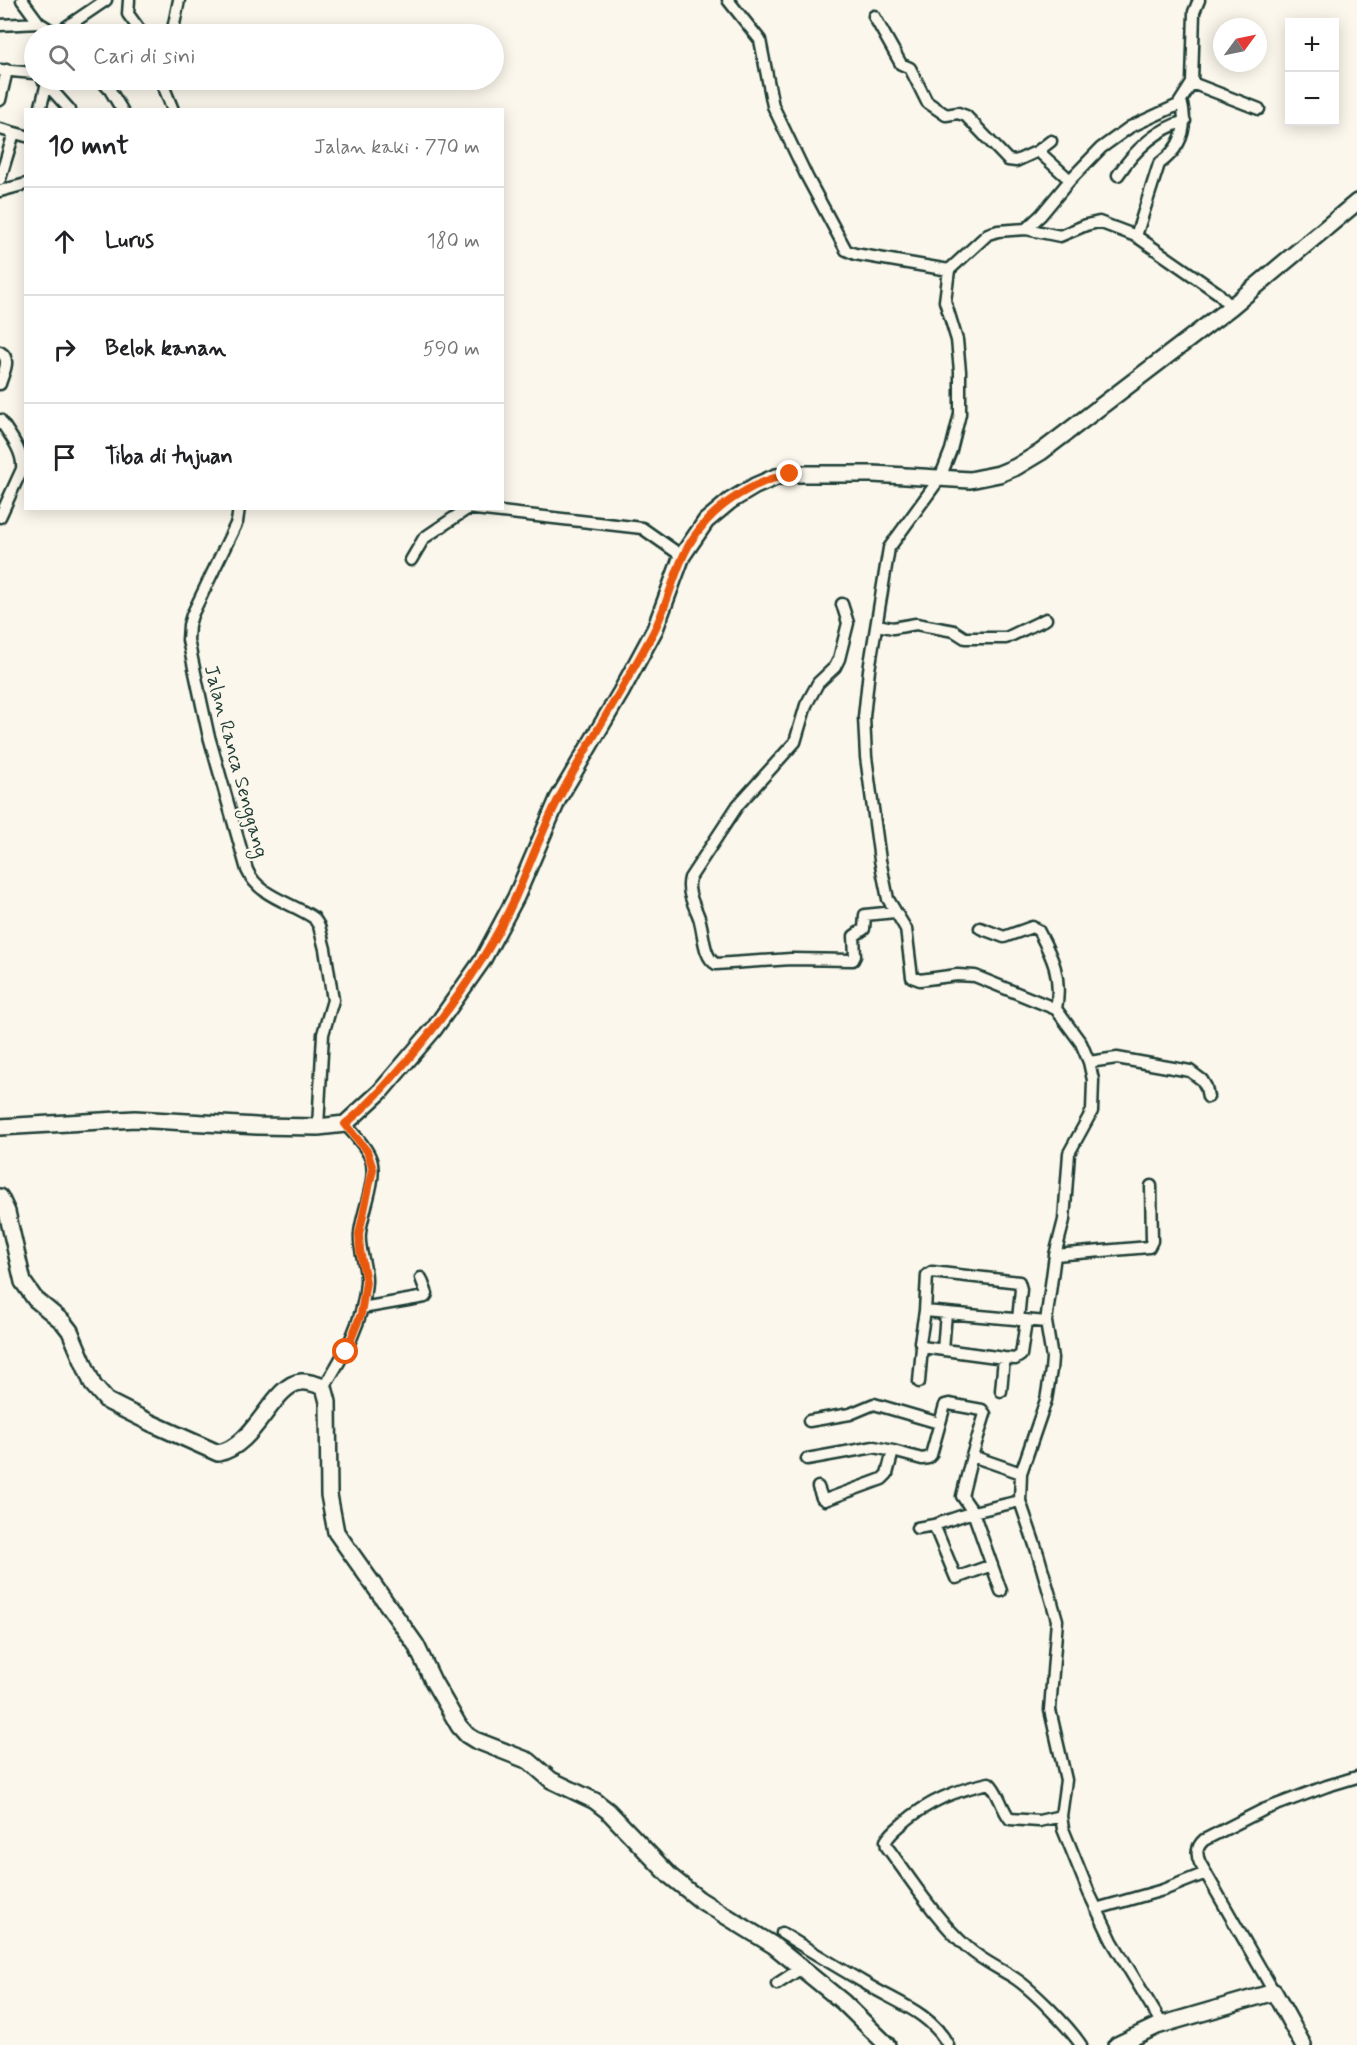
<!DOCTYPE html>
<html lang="id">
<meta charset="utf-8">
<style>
body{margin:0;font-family:Mynerve,sans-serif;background:#f2f2f2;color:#202124}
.controls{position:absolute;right:18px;top:18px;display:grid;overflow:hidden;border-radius:0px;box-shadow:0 3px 15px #0003}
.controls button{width:54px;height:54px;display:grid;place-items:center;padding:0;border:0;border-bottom:2px solid #e0e0e0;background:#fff;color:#202124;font:30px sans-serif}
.compass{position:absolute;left:1213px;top:18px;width:54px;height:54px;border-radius:50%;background:#fff;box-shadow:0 3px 15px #0003;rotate:57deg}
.stop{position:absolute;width:18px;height:18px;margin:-14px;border:4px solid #ea580c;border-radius:50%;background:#fff}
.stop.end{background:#ea580c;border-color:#fff;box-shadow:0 2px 6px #0008}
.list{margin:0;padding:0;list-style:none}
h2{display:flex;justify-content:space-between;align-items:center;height:78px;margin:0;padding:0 24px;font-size:26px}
h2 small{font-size:20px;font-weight:400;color:#757577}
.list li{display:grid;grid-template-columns:39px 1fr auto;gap:18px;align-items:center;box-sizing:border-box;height:108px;padding:0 24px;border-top:2px solid #e0e0e0}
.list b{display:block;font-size:22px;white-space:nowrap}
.list em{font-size:20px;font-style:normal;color:#757577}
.icon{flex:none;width:33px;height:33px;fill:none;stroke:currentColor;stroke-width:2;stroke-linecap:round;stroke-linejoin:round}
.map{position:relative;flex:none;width:1357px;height:2045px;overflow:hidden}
.search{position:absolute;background:#fff;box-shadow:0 3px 15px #0003;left:24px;top:24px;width:480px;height:66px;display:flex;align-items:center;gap:15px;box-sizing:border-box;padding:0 21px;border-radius:33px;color:#757577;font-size:22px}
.panel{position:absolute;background:#fff;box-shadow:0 3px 15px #0003;left:24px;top:108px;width:480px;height:402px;border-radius:0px}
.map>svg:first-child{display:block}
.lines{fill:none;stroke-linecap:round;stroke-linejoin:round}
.street-casing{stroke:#1f3d34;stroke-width:15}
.secondary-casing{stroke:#1f3d34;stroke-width:20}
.street{stroke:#fbf7ec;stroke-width:10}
.secondary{stroke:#fbf7ec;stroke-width:15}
.route{stroke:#ea580c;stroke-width:8}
.labels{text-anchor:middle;stroke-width:4.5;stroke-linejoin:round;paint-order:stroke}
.street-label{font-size:20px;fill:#1f3d34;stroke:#fbf7ec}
</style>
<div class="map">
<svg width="1357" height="2045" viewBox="0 0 1357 2045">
<rect width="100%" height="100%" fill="#fbf7ec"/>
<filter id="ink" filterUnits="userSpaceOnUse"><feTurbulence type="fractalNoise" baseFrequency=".0167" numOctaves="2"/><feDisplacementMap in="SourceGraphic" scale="12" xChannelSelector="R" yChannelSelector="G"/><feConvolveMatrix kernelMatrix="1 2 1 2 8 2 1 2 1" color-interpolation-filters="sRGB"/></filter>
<g filter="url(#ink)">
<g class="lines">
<defs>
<path id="street" d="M22,0l17,23
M129,0l-1,14 11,15 -2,5
M728,0l32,40 13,66 34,71 39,73 9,4 94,16
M874,16l27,48 9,4 17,34 19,13 12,-2 8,3 42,44 8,1 22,-10
M0,25l39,-2 18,11
M56,34l50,-34
M172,34l7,-34
M0,70l34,3
M43,80l27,30
M101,80l9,10 12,20
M161,80l12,30
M1192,83l67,26
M0,100l7,-30
M40,110l7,-27
M0,129l26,7
M1051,141l-13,10 32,29
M1118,175c16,-24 39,-46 67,-54
M0,179l14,-46
M0,191l26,-7
M1026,229l34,7 26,-11 13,-3 37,14 82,57 13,14
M1136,236l23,-72c22,-16 30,-36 22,-63
M0,352c12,7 3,21 0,32
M0,420c9,14 24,32 22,49l-22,48
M239,508l-2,14 -45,93 -3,10 -1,15 20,93 39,137c12,27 44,32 67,48l5,8 6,23 8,51 -10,34 -5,93
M466,508l176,20 40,28
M411,560l13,-22 43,-29
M842,604l6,19 -9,36 -4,8 -17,16 -12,22 -11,37 -57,63 -48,73c-4,13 4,27 8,37 6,13 4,42 18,49l75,-5 62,1 2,-4 -1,-20 10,-7 1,-14 30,-3
M877,625l16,3 23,-4 38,7 11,7h41l40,-19
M980,928l24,9 28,-10 6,3c15,28 24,47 18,79
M1089,1062l28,-4 73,13 12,9 4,7 2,10
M1055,1255l94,-8 3,-6 -1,-55
M362,1308l63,-11 2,-3 -6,-16
M925,1311l-5,31 2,5 82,11 11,1 6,-4 5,-34
M1018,1320l3,-31 -2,-7 -87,-10 -5,3 -2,36 121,11
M943,1350l3,-37
M919,1382l3,-35
M324,1387c20,-32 40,-66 42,-105 1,-17 -8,-32 -6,-49 2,-22 19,-56 10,-76 -5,-12 -16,-23 -25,-33
M1001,1391l3,-33
M809,1421l41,-7 24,-10 65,19
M972,1456l-10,40 11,16 28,79
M807,1459l67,-12 19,4
M818,1487l4,11 3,2 57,-21 5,-5 6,-23 29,8 6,-1 3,-3 14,-50 4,-1 33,6 3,4 -13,42 49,17
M934,1525l22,53 36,-13
M917,1528l17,-3 39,-13 47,-11
M1061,1816l-22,5 -29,-2c-9,-11 -12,-29 -21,-36 -33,7 -61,18 -87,41 -6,5 -12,10 -16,17l1,6c25,34 48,71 80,100 14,13 30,20 46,30 19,12 55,49 68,68
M1096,1909l67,-19 43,-17
M782,1933c28,18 57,35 86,52 30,18 63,28 80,60
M777,1984l23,-15
M1274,1992l-74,-129c-4,-9 -4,-16 4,-23l59,-30 64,-24 30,-9
M1162,2024l-50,-83 -23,-48 -26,-64 -2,-13 5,-36 -16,-70 7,-90 -19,-66 -18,-53 1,-28 25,-73 5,-30 1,-12 -6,-36 9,-67 9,-35 5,-67 23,-42 1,-31 -4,-18 -8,-19 -25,-34 -81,-33 -18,-1 -37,5 -8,-3 -6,-48 -18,-30 -8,-39 -14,-103 -2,-40 5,-47 20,-122 51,-70 11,-28 9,-36v-43l-3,-31 -12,-39 4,-31 39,-36 10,-3 28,-2 15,-14 29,-35 31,-32 29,-21 48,-22 14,-22 2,-71 5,-12"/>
<path id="secondary" d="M0,1127l135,-8 122,7 61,1 27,-3 35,-32 54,-63 48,-68 34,-64 42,-98 63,-107 34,-63 27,-73 24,-35 24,-20 25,-15 21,-9 14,-3h83l97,6 29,-6 17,-7 25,-15 190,-145 126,-105
M0,1197l7,15 16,70 12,17 28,23 7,9 23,54 14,16 44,22 67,30c37,-6 55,-69 83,-71 8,-1 16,3 23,5l4,15 1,93 7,37 80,113 17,36 26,45 8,9 8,5 54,21 22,19 44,21 13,10 62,65 30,24 73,45 70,57 44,43
M1117,2045l40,-19 117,-34 29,53"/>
</defs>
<!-- street casing -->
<use href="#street" class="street-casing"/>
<!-- secondary casing -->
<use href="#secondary" class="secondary-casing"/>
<!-- street -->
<use href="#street" class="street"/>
<!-- secondary -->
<use href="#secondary" class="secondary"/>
</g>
</g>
<g class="lines" filter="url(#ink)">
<!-- route -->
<path class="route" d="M346,1352l15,-38 5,-32 -6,-32 -1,-16 14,-65 -6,-18 -22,-27c23,-18 41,-39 60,-61 44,-51 82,-104 110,-165 15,-33 27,-68 44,-100 30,-56 64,-109 94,-165 18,-34 22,-73 46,-103 21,-28 57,-49 91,-56"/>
</g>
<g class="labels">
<!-- street labels -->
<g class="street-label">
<text transform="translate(237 761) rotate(75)" y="7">Jalan Ranca Senggang</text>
</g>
</g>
</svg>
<div class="controls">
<button>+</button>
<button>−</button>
</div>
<svg class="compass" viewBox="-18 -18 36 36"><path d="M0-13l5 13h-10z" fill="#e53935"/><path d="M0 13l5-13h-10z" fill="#757577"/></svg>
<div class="stop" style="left:346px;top:1352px"></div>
<div class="stop end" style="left:790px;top:474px"></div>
<div class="search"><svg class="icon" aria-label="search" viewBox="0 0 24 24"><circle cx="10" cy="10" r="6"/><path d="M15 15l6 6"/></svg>Cari di sini</div>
<section class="panel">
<h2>10 mnt<small>Jalan kaki · 770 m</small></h2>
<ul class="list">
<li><svg class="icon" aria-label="ahead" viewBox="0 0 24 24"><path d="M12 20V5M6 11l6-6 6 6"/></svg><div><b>Lurus</b></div><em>180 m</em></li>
<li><svg class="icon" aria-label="right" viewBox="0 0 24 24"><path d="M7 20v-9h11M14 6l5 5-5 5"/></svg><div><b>Belok kanan</b></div><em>590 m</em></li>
<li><svg class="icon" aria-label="arrive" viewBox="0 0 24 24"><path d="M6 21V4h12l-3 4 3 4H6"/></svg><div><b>Tiba di tujuan</b></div></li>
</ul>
</section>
</div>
